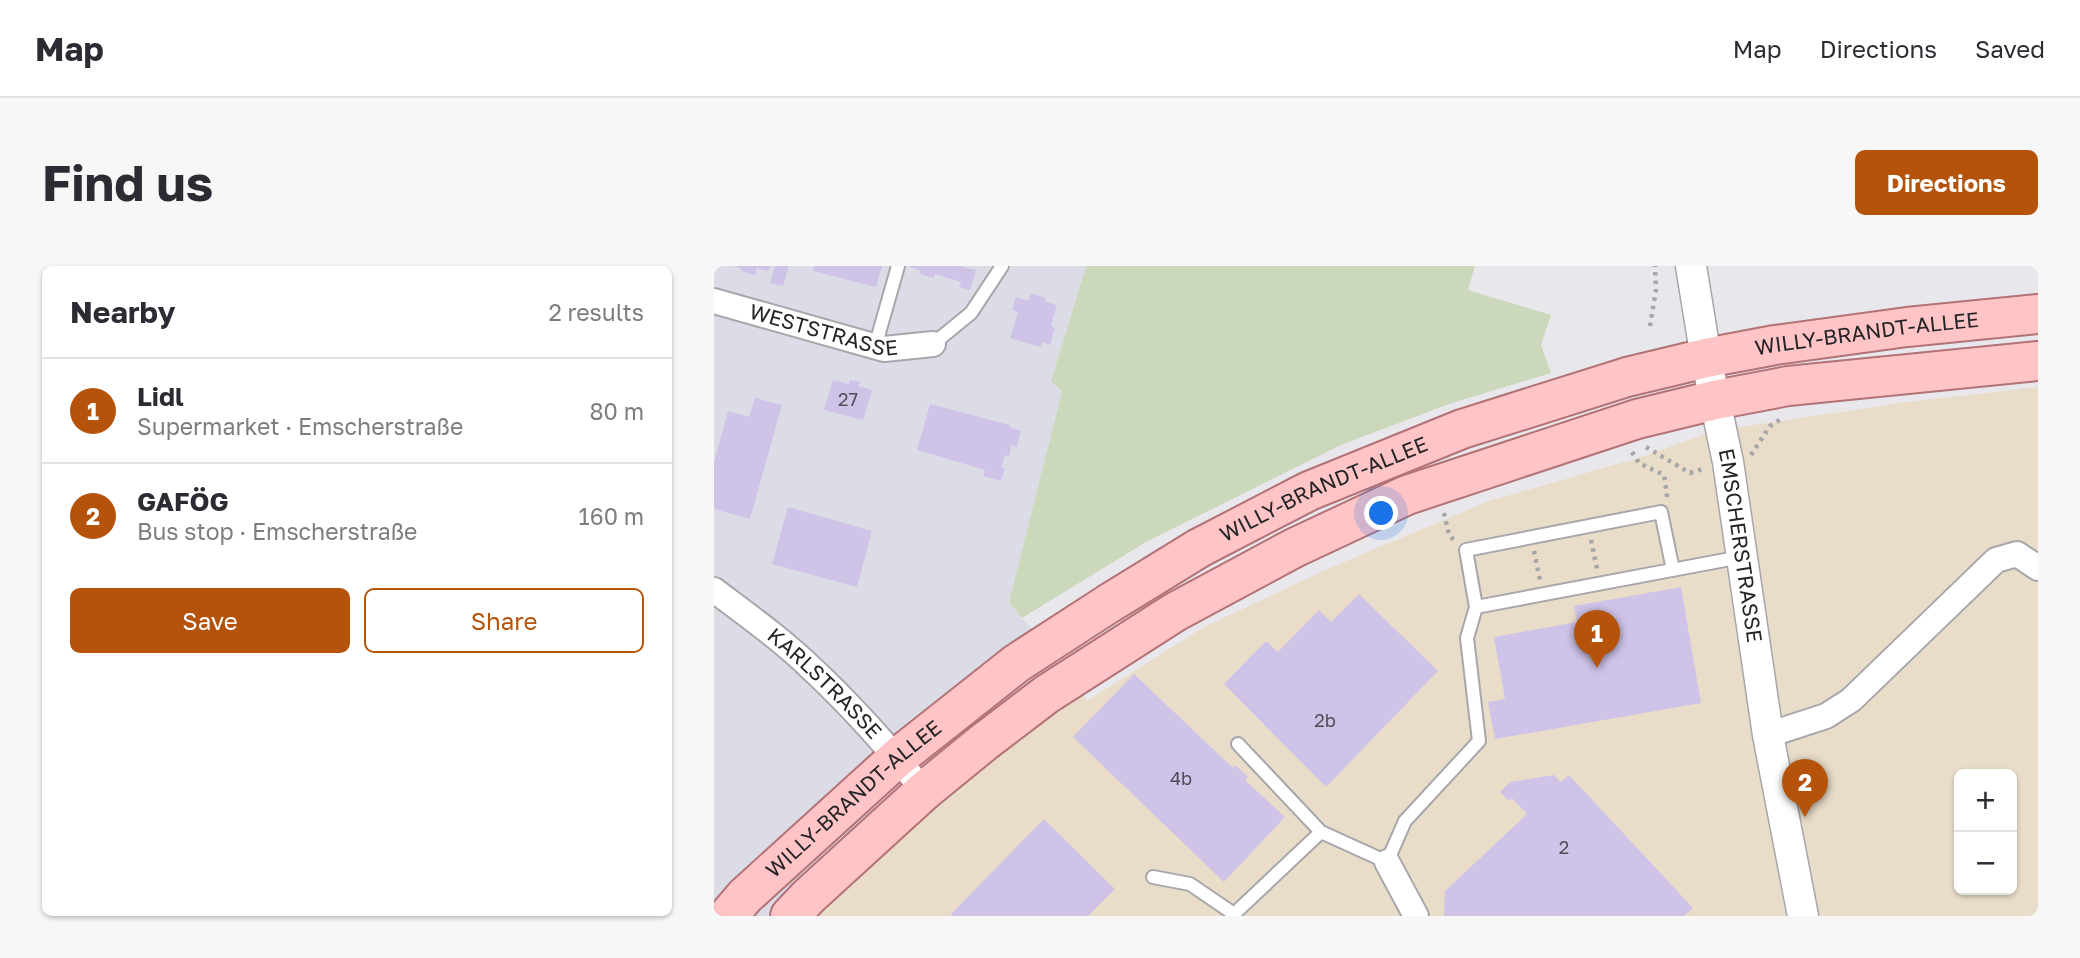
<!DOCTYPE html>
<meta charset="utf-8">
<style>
body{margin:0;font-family:"Golos Text",sans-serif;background:#f7f7f7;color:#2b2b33}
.controls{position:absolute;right:21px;bottom:21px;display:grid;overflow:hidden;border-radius:10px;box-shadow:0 2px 5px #0004}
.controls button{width:63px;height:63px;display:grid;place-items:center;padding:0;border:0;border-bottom:2px solid #e1e1e2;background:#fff;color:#2b2b33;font:35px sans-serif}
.you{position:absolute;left:668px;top:248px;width:24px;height:24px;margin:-18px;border:5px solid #fff;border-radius:50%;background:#1a73e8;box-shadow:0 0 0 10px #1a73e833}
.badge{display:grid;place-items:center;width:46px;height:46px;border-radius:50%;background:#b45309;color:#fff;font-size:23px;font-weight:700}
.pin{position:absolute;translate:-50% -58px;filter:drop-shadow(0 2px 4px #0008)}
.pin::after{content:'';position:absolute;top:37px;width:24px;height:21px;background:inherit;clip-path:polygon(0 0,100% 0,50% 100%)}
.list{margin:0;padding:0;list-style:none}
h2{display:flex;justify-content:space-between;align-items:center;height:91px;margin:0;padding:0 28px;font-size:30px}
h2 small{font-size:23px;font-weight:400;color:#7c7c81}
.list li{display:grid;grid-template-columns:46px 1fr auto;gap:21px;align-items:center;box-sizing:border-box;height:105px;padding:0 28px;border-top:2px solid #e1e1e2}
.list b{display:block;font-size:26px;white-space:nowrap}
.list p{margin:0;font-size:23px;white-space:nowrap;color:#7c7c81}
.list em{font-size:23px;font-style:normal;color:#7c7c81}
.actions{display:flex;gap:14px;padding:21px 28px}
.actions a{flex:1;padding:16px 0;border:2px solid #b45309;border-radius:10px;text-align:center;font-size:24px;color:#b45309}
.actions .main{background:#b45309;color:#fff}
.map{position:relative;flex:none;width:1324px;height:650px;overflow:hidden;border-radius:10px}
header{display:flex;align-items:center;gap:42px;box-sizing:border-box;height:98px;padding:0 35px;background:#fff;border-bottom:2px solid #e1e1e2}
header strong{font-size:33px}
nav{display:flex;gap:38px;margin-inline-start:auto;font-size:24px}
.intro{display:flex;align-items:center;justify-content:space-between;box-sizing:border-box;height:168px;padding:0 42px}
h1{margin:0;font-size:49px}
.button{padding:18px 32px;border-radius:10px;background:#b45309;color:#fff;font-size:24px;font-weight:700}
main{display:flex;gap:42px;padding:0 42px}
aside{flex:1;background:#fff;border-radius:10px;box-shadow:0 2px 5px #0004}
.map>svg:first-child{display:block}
.commercial{fill:#e9ddc9;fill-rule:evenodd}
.built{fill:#dcdce7}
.green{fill:#ccd8bb}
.building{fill:#cfc3e8}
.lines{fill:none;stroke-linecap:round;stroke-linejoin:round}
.service-casing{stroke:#a7a7ab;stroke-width:16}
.minor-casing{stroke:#a7a7ab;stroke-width:28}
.tertiary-casing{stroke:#a7a7ab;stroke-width:33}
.primary-casing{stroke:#b37276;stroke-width:42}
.path{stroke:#a6a6aa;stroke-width:4.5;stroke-dasharray:3.5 5;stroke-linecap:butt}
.service{stroke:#fff;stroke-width:12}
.minor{stroke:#fff;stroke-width:24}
.tertiary{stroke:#fff;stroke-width:30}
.primary{stroke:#ffc4c6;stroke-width:38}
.labels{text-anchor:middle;stroke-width:5;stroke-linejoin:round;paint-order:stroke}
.number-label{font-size:18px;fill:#504c57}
.street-label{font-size:21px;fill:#252527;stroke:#e8e8ec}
</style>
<header>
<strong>Map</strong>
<nav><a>Map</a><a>Directions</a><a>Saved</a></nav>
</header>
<div class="intro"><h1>Find us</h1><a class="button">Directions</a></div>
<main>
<aside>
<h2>Nearby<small>2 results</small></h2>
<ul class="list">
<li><span class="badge">1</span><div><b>Lidl</b><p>Supermarket · Emscherstraße</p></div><em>80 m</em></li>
<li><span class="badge">2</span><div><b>GAFÖG</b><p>Bus stop · Emscherstraße</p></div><em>160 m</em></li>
</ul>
<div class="actions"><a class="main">Save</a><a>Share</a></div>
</aside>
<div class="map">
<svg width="1324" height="650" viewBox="0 0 1324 650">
<rect width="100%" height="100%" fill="#e8e8ec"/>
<!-- commercial -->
<path class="commercial" d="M1324,121v529h-1257l284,-247 22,32 117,-74 128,-60 157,-66 156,-45 68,-25 194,-29zM1245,508h53v116h-53z"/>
<!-- built -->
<path class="built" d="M0,0h372l-35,114 11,11 -53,211 56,67 -284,247h-67z"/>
<!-- green -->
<path class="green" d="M372,0h389l-7,24 83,25 -10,30 10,28 -102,31 -108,41 -195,97 -124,76 -13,-16 53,-211 -11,-10z"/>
<!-- building -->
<path class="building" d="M20,0h36l-2,5 -11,-3 -2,7 -14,-4v-2z
M61,0h14l-6,20 -13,-3z
M100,0h68l-6,21 -63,-16z
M194,0h51l17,4 -6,20 -11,-3 2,-5 -26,-8 -1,4 -14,-4 1,-3z
M317,27l15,5 -1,4 12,3 -6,21 4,2 -5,17 -8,-3 -1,5 -31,-9 8,-26 -6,-2 4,-13 12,4z
M119,114l16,4 1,-4 10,2 -2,4 14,4 -9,30 -39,-10z
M41,132l27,7 -32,114 -36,-10v-47l14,-51 21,6z
M216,138l80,21v2l11,4 -4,16 -5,-2 -3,11 -4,-1 -4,12 4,1 -4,13 -18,-5 2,-6 -68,-20z
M74,241l84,24 -15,56 -85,-23z
M967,321l20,116 -206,36 -7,-37 17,-3 -11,-62 83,-15 -3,-16z
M645,328l79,77 -112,116 -102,-103 42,-43 12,11 41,-42 12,12z
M420,408l99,94 2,-3 13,12 -3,3 40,37 -61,65 -151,-145z
M840,509l7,7 8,-7 124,133 -9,8h-239l-1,-2 1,-23 82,-77 -15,-16 -3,3 -9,-9 10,-10z
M330,553l71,70 -27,27h-135l-2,-2z"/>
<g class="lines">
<defs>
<path id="service" d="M219,78l38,-31 31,-47
M161,81l23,-81
M959,304l-12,-58 -195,38 10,57 265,-50
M524,478l83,88
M439,611l37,7 44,30 87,-82 66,30 18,-41 74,-80 -12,-103 9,-31"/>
<g id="minor">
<path id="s1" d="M0,35l170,48 49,-5"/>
<path id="s2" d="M0,324c33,25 67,49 97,78 41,38 78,80 113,123"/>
<path d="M1054,469l58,-19 25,-16 145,-140 21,-6 21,14"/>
<path d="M673,596l29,54"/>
</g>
<g id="tertiary">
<path id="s3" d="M977,0l15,92 22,104 40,273 35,181"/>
</g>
<g id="primary">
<path id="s4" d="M14,650l17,-20 152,-138 120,-95 91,-59 91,-56 110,-57 153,-62 165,-52 79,-19 69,-13 132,-18 131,-13"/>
<path d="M76,650l19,-20 115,-105 60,-49 63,-48 128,-82 119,-64 113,-53 230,-76 78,-19 73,-14 250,-25"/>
</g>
</defs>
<!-- service casing -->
<use href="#service" class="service-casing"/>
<!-- minor casing -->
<use href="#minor" class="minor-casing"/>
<!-- tertiary casing -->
<use href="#tertiary" class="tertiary-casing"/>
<!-- primary casing -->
<use href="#primary" class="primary-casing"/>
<!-- path -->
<path class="path" d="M936,60l6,-36 -1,-24
M932,181l44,26 16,-5
M918,186l7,11 25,12 3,20 -1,4
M1037,189l19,-29 11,-7
M730,247l5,22 5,5
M877,274l6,29
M820,285l6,29"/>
<!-- service -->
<use href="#service" class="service"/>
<!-- minor -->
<use href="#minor" class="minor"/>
<!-- tertiary -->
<use href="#tertiary" class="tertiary"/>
<!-- primary -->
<use href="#primary" class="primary"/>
</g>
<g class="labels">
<!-- number labels -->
<g class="number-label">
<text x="134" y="140">27</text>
<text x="611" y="461">2b</text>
<text x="467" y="519">4b</text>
<text x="850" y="588">2</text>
</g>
<!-- street labels -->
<g class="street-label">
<text dy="7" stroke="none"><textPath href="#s1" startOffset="114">WESTSTRASSE</textPath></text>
<text dy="7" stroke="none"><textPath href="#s4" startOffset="1306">WILLY-BRANDT-ALLEE</textPath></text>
<text dy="7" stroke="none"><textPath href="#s4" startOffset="738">WILLY-BRANDT-ALLEE</textPath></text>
<text dy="7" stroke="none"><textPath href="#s3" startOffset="284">EMSCHERSTRASSE</textPath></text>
<text dy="7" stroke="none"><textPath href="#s2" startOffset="145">KARLSTRASSE</textPath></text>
<text dy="7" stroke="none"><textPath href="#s4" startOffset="172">WILLY-BRANDT-ALLEE</textPath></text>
</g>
</g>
</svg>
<div class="controls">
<button>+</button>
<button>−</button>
</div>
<div class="you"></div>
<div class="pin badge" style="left:883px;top:402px">1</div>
<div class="pin badge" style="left:1091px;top:551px">2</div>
</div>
</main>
